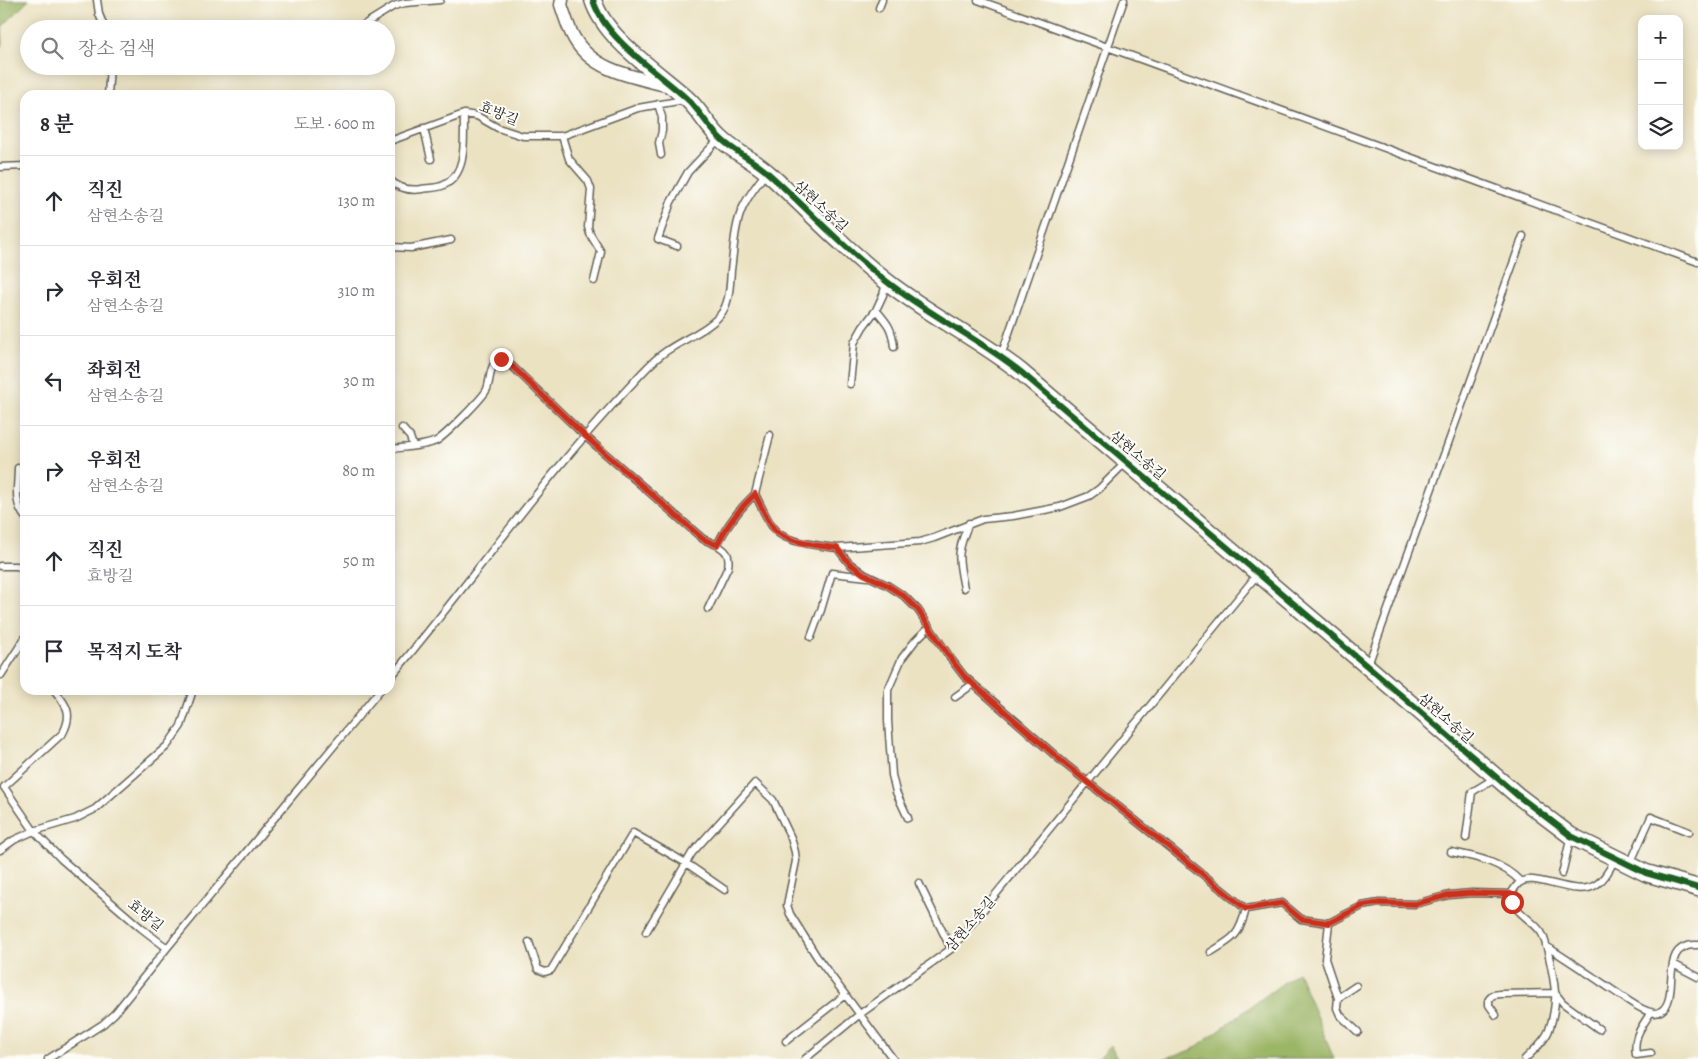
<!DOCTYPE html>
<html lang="ko">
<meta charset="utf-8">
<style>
body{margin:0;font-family:Alegreya,"Noto Serif KR",serif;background:#f7f7f7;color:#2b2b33}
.controls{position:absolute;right:15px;top:15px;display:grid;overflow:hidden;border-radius:10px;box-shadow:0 2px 12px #0003}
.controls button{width:45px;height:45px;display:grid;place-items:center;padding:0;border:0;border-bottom:1px solid #e1e1e2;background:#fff;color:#2b2b33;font:25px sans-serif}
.stop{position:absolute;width:15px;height:15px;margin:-11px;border:4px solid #c8321e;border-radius:50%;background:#fff}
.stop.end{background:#c8321e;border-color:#fff;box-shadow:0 1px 5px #0008}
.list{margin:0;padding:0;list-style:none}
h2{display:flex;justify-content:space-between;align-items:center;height:65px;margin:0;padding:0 20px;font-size:21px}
h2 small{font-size:16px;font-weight:400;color:#7c7c81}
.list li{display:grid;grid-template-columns:32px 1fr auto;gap:15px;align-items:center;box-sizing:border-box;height:90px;padding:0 20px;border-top:1px solid #e1e1e2}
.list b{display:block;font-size:19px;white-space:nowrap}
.list p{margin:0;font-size:16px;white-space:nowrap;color:#7c7c81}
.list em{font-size:16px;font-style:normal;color:#7c7c81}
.icon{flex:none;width:28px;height:28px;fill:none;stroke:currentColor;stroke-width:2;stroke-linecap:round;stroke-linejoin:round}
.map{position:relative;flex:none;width:1698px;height:1059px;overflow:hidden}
.search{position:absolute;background:#fff;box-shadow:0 2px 12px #0003;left:20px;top:20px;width:375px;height:55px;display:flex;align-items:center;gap:12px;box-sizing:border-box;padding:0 18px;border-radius:28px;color:#7c7c81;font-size:19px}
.panel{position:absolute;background:#fff;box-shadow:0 2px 12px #0003;left:20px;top:90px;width:375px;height:605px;border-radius:15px}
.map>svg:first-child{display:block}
.forest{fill:#9cb667;stroke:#5c6942}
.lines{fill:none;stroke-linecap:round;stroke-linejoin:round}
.service-casing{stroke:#646156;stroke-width:9}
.minor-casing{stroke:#646156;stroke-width:15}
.tertiary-casing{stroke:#646156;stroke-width:19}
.service{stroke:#fff;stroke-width:6}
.minor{stroke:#fff;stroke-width:12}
.tertiary{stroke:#fff;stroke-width:16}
.cycleway-casing{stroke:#fdfcf7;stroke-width:9}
.cycleway{stroke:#1b5e20;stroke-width:6}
.route{stroke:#c8321e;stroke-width:6}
.labels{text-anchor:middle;stroke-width:4;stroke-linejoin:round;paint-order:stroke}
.street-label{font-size:14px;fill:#1c1c1c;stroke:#fdfcf7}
</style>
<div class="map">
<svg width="1698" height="1059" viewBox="0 0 1698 1059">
<rect width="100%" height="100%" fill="#fdfcf7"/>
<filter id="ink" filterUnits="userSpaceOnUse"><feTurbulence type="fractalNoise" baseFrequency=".02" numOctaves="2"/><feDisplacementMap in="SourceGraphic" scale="10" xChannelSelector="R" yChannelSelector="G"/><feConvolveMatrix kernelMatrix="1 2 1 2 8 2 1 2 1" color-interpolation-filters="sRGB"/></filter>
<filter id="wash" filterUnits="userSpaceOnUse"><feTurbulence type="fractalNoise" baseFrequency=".0096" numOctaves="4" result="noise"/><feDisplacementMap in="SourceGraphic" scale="20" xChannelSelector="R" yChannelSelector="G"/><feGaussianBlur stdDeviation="1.12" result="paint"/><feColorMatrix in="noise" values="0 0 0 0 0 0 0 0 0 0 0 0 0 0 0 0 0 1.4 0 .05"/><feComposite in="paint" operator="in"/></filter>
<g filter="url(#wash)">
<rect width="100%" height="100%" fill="#ebe2c2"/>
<!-- forest -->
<path class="forest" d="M0,0h29l-27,27 1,16 -3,5z
M1298,972l36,87h-171l29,-9z
M1111,1045l6,14h-19z"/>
</g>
<g filter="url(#ink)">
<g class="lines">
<defs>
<path id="service" d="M97,0l2,14 6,15
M978,0l720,262
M879,8l3,-8
M357,29l37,-23 11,-3 35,-3
M108,95l2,-29
M658,104l4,13v14l-3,12 2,12
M424,128l7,31
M562,136l7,23 19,22 3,8 -3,38 2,7 11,18 -7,29
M390,141l74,-27 13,2 21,12 25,8h39l76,-28 46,-8
M0,167l25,-1
M390,180c9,9 19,11 32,9 7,-1 16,-1 22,-4 25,-12 19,-49 20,-71
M677,246l-19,-7 13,-37 17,-30 31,-33
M390,247l21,1 40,-8
M876,310c12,14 16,18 18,37
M1001,356l123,-356
M850,384l4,-41 9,-16 13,-17 7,-15 3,-12
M402,428l8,9 3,9
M390,449c14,-2 33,-2 46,-8 8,-4 48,-44 51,-52 4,-10 2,-27 14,-30l11,7 73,70 118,103 14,6c10,-20 22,-36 38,-51 6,12 11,24 19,35 11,14 47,17 63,19l12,15 15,11 23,11 17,11 14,14 33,49 13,17 101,88 181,145 36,-6 19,16 28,4 33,-17 17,-3 36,1 34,-9 23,-2 39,1c2,19 20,24 30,38 6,9 13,47 14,60 1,11 -2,27 -6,38 -4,11 -16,21 -24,29
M18,468c0,18 -5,34 7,49
M755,494l15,-59
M837,548l83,-6 14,-4 49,-19 30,-3 47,-9 29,-11 10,-7 26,-26
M0,566h17l8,4
M964,588c-6,-30 -8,-35 5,-65
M708,609l20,-42c2,-12 -1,-16 -11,-22
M811,637l10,-27 11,-37 36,4
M1368,665l155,-429
M1,675l24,-37
M390,678c81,-96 153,-200 240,-292 10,-11 22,-25 35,-34 16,-12 48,-24 58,-41 7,-12 7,-28 8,-41 3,-20 3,-44 12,-63 6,-12 14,-23 23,-34
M54,690c13,15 19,24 9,43l-59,54 30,44 27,28 80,69 26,20
M955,697l18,-13
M908,818l-12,-26 -4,-17 -4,-54v-31l14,-32 13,-17 14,-14
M1466,838l6,-46 23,-14
M0,850l14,-10 20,-9 41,-12 20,-10 72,-63 14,-20 12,-36
M1451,852c26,5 51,10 70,30
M1630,864l21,-47 38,15
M1562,874l9,-38
M919,883l32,66
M1511,894c2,-3 4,-7 7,-10 15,-15 57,16 79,0 9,-6 13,-16 18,-25
M1329,923l-4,36 13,39 -1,10 3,7 18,17
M646,932l46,-79 63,-70 18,17 18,38 4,14 1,9 -9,44 3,9 27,43 76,102
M529,942l9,27 7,3 6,-2 82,-137 53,30 39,27
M1546,946c22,14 43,28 65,43 11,7 23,17 36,22 4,2 10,3 14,0 21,-13 -5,-69 37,-66
M1211,952c23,-14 28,-16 35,-43
M1673,964l25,13
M1338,998l18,-12
M1496,1015l-7,-10v-6l4,-4 7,-1 55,-1 8,10 36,26
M786,1041l59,-46
M1651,1053l-15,2c-3,-19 5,-27 15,-43
M48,1059l55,-35 12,-11 52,-65 213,-258
M805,1059l55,-45 91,-65 306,-374"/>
<path id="minor" d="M562,0l-1,5c4,11 7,23 13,33 19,34 62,39 96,48"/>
<path id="tertiary" d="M593,0c12,39 63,71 93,98 13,11 21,28 34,40 14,14 34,22 49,36 39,35 75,75 117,107 43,34 92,57 135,91l346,294 150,129 54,41 75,37 52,15"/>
</defs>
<!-- service casing -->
<use href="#service" class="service-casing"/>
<!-- minor casing -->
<use href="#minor" class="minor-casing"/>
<!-- tertiary casing -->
<use href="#tertiary" class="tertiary-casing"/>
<!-- service -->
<use href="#service" class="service"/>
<!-- minor -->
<use href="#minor" class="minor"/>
<!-- tertiary -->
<use href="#tertiary" class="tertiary"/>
<defs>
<path id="cycleway" d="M593,0c12,39 63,71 93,98 13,11 21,28 34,40 14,14 34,22 49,36 39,35 75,75 117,107 43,34 92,57 135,91l346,294 150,129 54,41 75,37 52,15"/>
</defs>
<!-- cycleway casing -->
<use href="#cycleway" class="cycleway-casing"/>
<!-- cycleway -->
<use href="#cycleway" class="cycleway"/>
</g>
</g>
<g class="lines" filter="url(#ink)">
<!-- route -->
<path class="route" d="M501,359l11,7 73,70 118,103 14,6c10,-20 22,-36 38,-51 6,12 11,24 19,35 11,14 47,17 63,19l12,15 15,11 23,11 17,11 14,14 33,49 13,17 101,88 181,145 36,-6 19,16 28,4 33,-17 17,-3 36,1 34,-9 23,-2 39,1 1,8"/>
</g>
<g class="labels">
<!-- street labels -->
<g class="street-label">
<text transform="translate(499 113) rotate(22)" y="5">효방길</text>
<text transform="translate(821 206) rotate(43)" y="5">삼현소송길</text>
<text transform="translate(1138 455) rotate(40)" y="5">삼현소송길</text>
<text transform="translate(1446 718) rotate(41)" y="5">삼현소송길</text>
<text transform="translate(146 915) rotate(39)" y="5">효방길</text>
<text transform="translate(970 924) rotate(-49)" y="5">삼현소송길</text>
</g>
</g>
</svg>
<div class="controls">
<button>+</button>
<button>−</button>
<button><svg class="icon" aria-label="layers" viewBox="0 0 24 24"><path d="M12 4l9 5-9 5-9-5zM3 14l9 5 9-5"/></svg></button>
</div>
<div class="stop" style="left:1512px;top:902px"></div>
<div class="stop end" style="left:501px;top:359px"></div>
<div class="search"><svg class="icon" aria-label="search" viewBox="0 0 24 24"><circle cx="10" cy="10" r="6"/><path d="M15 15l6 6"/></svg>장소 검색</div>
<section class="panel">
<h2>8 분<small>도보 · 600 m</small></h2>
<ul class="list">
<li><svg class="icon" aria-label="ahead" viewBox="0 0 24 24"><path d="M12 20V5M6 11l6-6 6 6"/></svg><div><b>직진</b><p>삼현소송길</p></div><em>130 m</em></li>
<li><svg class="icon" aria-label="right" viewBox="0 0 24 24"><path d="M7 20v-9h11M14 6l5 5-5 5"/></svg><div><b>우회전</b><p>삼현소송길</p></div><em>310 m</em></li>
<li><svg class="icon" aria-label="left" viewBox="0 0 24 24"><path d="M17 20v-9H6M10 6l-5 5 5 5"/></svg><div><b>좌회전</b><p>삼현소송길</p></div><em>30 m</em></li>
<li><svg class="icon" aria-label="right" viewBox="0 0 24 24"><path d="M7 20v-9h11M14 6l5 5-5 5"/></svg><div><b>우회전</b><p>삼현소송길</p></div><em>80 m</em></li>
<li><svg class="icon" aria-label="ahead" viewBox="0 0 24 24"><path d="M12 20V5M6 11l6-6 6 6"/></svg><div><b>직진</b><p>효방길</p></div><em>50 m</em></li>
<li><svg class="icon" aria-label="arrive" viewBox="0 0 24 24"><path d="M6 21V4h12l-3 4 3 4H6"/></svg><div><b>목적지 도착</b></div></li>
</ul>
</section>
</div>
